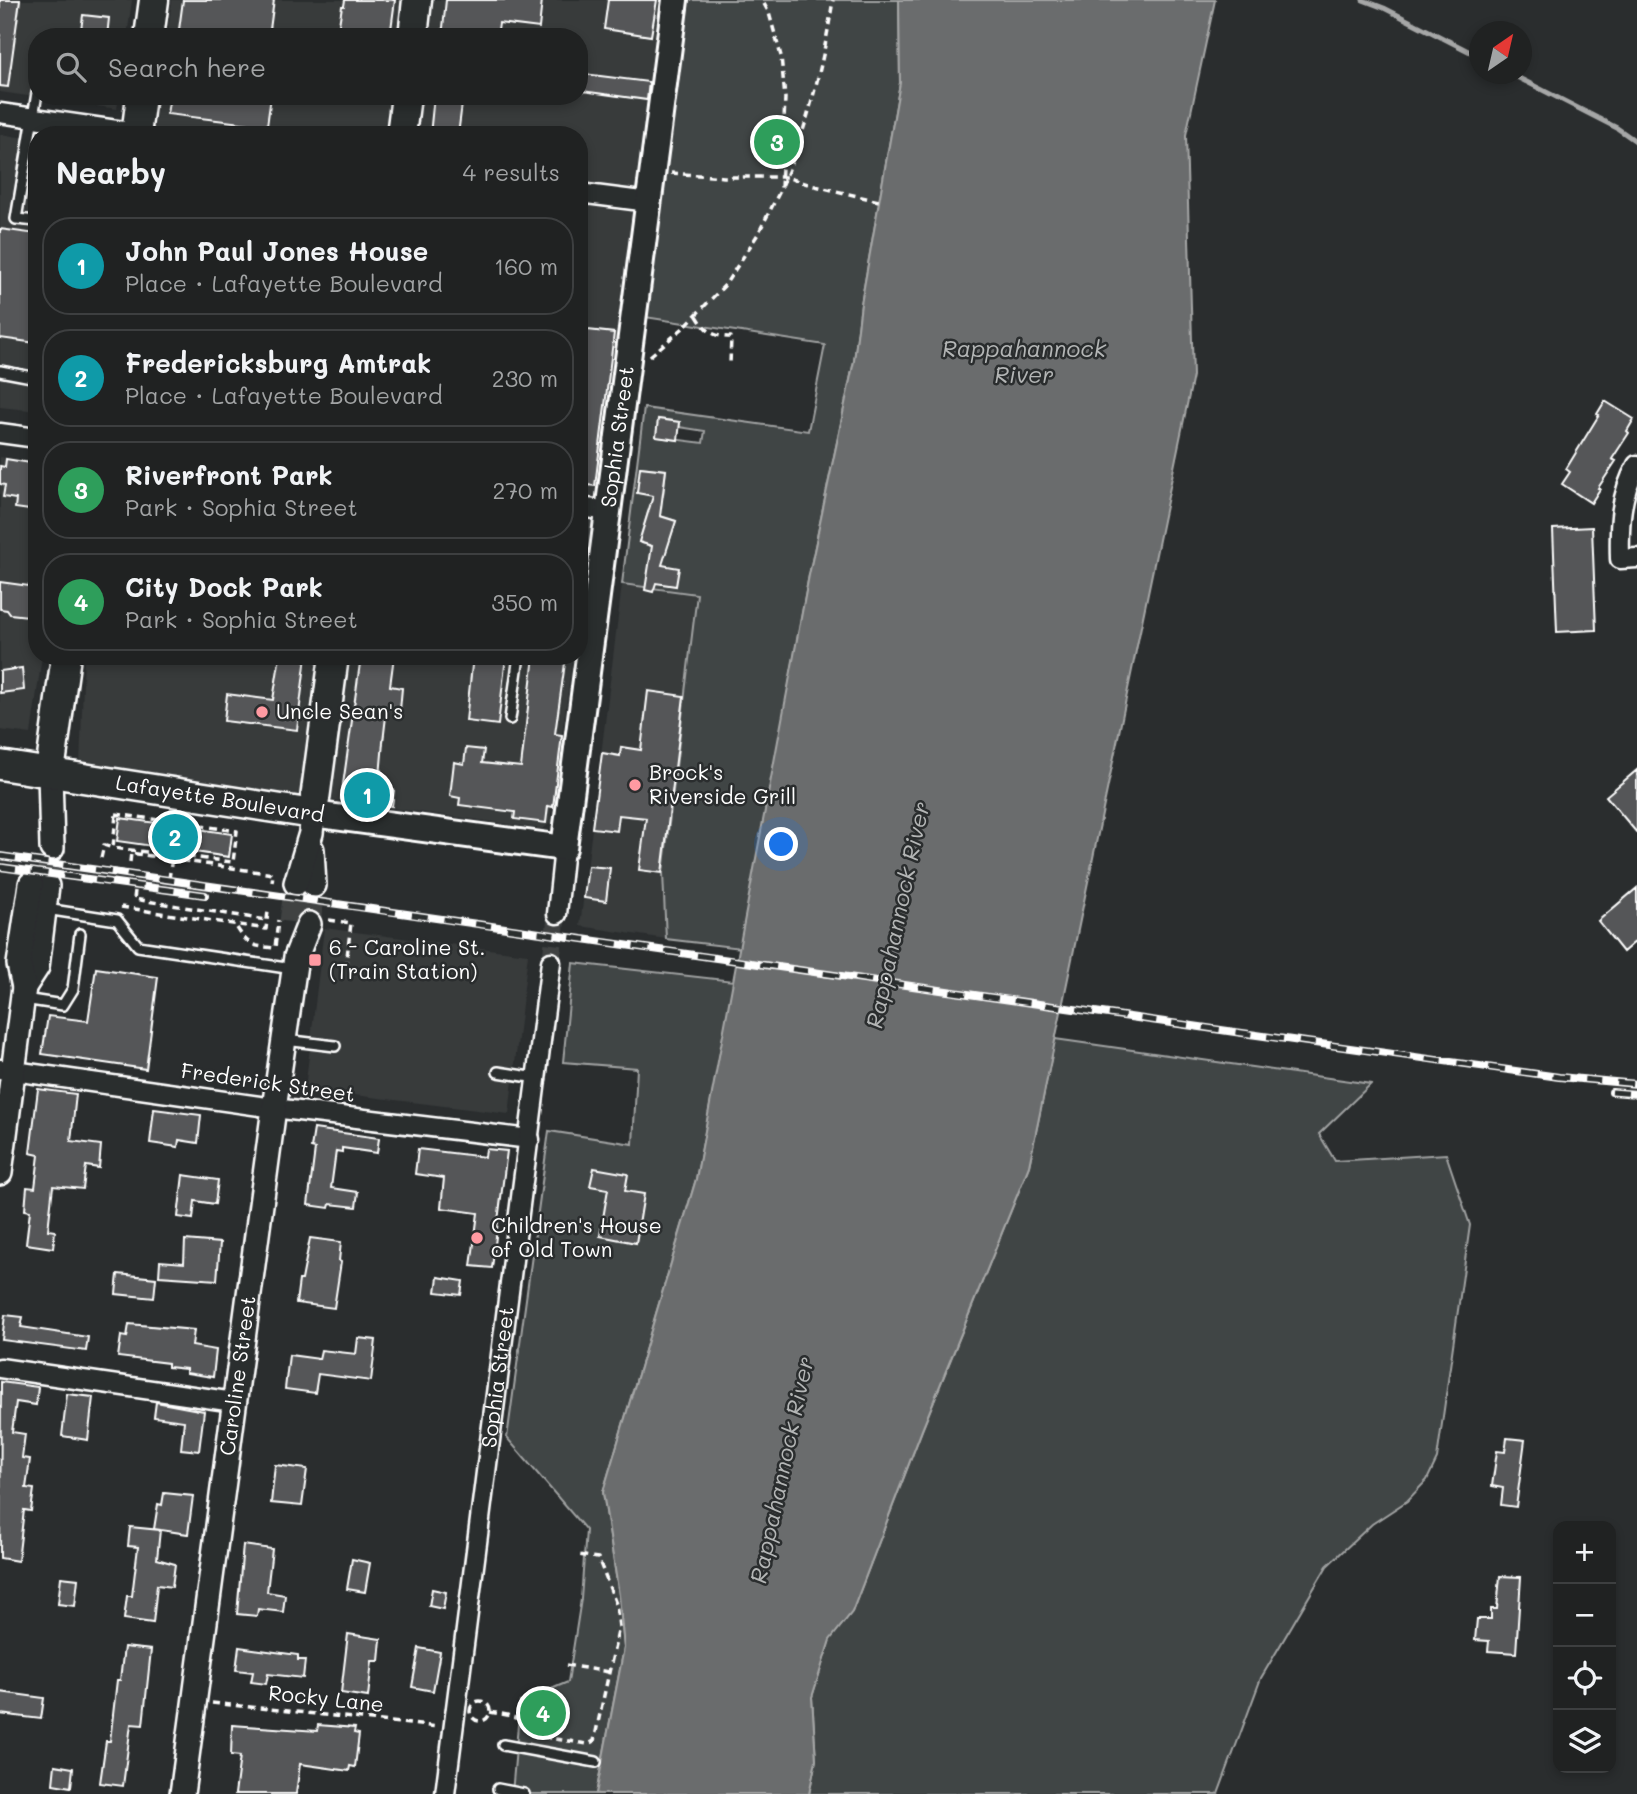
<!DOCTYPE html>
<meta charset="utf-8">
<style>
body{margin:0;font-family:Mali,sans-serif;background:#282a2a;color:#f1f3f6}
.controls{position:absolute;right:21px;bottom:21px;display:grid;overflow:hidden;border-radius:14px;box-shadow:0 4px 10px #0003}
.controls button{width:63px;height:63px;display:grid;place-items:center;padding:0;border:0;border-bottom:2px solid #3d3f40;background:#202222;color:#f1f3f6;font:35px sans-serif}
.compass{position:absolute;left:1469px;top:21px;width:63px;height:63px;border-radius:50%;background:#202222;box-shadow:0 4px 10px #0003;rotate:34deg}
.you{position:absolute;left:782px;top:845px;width:24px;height:24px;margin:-18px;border:5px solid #fff;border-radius:50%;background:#1a73e8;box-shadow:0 0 0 10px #1a73e833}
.badge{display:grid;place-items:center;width:46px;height:46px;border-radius:50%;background:#b45309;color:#fff;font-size:23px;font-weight:700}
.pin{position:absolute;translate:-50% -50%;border:4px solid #fff;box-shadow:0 2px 7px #0006}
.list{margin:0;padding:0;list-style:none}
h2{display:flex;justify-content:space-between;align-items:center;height:91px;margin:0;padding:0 28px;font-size:30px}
h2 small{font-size:23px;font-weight:400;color:#a2a4a5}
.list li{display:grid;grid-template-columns:46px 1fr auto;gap:21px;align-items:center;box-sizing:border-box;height:98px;margin:0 14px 14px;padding:0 14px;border:2px solid #3d3f40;border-radius:28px}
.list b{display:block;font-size:26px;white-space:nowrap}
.list p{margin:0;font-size:23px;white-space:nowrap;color:#a2a4a5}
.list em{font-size:23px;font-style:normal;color:#a2a4a5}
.icon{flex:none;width:38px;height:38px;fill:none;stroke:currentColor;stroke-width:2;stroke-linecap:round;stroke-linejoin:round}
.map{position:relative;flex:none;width:1637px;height:1794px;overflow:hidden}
.search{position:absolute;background:#202222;box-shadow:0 4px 10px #0003;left:28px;top:28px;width:560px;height:77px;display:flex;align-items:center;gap:18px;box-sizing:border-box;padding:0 24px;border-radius:28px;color:#a2a4a5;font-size:26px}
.panel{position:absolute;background:#202222;box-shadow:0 4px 10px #0003;left:28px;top:126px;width:560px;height:539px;border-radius:28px}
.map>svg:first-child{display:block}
.built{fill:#373a3b}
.green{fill:#414445;stroke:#a0a2a2;stroke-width:2;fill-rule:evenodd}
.water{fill:#6a6c6d;stroke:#a6a7a7;stroke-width:2}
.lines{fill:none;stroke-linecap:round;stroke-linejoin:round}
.stream{stroke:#a6a7a7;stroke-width:5}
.building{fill:#555758;stroke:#fff;stroke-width:2}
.minor-tunnel{stroke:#3f4243;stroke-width:18;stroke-dasharray:18 9;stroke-linecap:butt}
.tertiary-tunnel{stroke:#3f4243;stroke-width:23;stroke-dasharray:23 11;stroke-linecap:butt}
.service-casing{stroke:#fff;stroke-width:14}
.minor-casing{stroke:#fff;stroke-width:23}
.tertiary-casing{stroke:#fff;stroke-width:28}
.secondary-casing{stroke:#fff;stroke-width:30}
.primary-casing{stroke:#fff;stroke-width:33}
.path{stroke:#fff;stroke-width:3.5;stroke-dasharray:7 5;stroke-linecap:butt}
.service{stroke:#2a2d2e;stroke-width:9}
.minor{stroke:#2a2d2e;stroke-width:18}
.tertiary{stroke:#2a2d2e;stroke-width:23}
.secondary{stroke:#2a2d2e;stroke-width:24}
.primary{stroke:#2a2d2e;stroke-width:28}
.rail-casing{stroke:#fff;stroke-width:8}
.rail{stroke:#2a2d2e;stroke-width:5;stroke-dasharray:16;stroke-linecap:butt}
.poi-dot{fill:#ff9aa2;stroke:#2a2d2e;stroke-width:2.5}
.labels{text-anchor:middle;stroke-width:5;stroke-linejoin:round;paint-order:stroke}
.street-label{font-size:21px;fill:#fff;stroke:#2a2d2e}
.poi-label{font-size:21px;fill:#fff;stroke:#2a2d2e;text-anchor:start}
.water-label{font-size:23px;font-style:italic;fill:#b4b6b6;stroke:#2a2d2e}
</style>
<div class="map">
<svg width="1637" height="1794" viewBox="0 0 1637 1794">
<rect width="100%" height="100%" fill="#2a2d2e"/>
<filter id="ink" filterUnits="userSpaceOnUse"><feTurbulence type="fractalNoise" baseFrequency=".0143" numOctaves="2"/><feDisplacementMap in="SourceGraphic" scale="14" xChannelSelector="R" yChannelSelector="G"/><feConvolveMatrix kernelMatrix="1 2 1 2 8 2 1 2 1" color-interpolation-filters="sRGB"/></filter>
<g filter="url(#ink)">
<!-- built -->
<path class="built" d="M0,0h132l-5,37h-90v59h82l-2,13 -117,-17z
M172,0h492l-85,613v-478h-426l5,-39h421v-59h-412z
M0,134l37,6v271l-37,-4z
M0,457l37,5v194h5l-11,78 -31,-4z
M622,584l75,10 -31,345 -86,-13z
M84,656h489l-23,167 -7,6 -463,-63z
M324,928l204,26 -19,160 -204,-25z"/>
<!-- green -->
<path class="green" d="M679,0h220l1,83 -39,221 -7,57 -45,214 -68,373 -75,-9 -3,-66 34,-279 -75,-10 22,-176 164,23 17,-86 -180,-28zM659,419l21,3 -1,5 26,4 -2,12 -47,-6zM641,467l25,3 -3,26 -26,-3zM648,512l28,9 -10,30 -27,-9z
M573,963l161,18 -38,198 -93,313 16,103 5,53 -28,146h-84l8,-92 48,-20 13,-83 5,-69 -79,-92 42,-307 84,13 4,-76 -74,-6z
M1055,1039l316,45 -52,50 16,27 111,-7 24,71 -33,234 -10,21 -20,21 -35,23 -45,42 -66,112 -43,116h-409l7,-34 -4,-63 18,-58 22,-27 70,-182 107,-264z"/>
<!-- water -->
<path class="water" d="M899,0h316l-29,135 7,241 -164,790 -107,264 -70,182 -22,28 -18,57 4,63 -7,34h-213l28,-146 -5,-53 -16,-103 93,-313 113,-604 45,-214 7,-57 39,-221z"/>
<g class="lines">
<!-- stream -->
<path class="stream" d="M1363,0l21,8 96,49
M1511,74l106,54 20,14"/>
</g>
<!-- building -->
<path class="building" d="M0,0h20l-12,87 -8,-1z
M183,0h91l-5,37h-91z
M345,0h50l-5,37h-53l5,-31h2z
M446,0h96l-3,28 -40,-5 -2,14h-55z
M608,0h49l-6,36 -47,-7z
M83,15l26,3 -2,19h-27z
M584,74l65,8 -2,18 -65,-9z
M170,96h101l-4,30 -100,-12z
M434,96h29l-5,39h-28z
M0,229l37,5 -1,109 -36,-5z
M579,329l35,4 -19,153 -16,-2z
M1605,401l29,18 -7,12 2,2 -17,26 4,2 -18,27 2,1 -9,14 -29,-19 8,-12 -4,-3 33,-54 -2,-1z
M658,419l22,3 -2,18 -22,-3z
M6,459l31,5 -4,23h4v24l-22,-3 1,-9 -13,-2 2,-12 -5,-1v-18l5,1z
M640,467l26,3 -6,46 16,5 -14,44 17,3 -3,18 -20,-3 -3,9 -8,-2 7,-44 -13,-4 14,-46 -16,-3z
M1592,527l4,103 -39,2 -4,-103z
M0,582l37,5v30l-27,-3 -3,-4 -7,-1z
M280,656h26l-9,74 -73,-9 3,-27 46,6z
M361,656h33l-4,30 12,2 -2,22 -13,-2 -4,34 -4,46 15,2 -2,16 -51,-7z
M473,656h33l-8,69 -32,-4z
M534,656h32l-11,78 7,1 -9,72 -5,-1 -2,17 -32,-4 1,-7 -56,-7 1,-7 -10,-2 4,-34 10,2 2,-16 18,2 -2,13 39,4z
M22,668l2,22 -24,3v-22z
M648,691l36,5 -22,177 -23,-3 7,-52 -27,-3 -2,16 -25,-3 10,-75 18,3 1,-9 20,3z
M1637,770v63l-31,-37z
M120,818l50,7 1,-3 13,1v4l48,7 -3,23 -48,-7 -1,8 -14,-2 1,-8 -50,-7z
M588,866l22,2 -4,33 -22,-3z
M1637,888v52l-14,12 -25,-31z
M96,968l62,9 -12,92 -104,-15 6,-38 40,5z
M38,1089l38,5 -5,47 30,4 -2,23 -13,-2 -3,23 -30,-3 -5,44 7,1 -2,17 -27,-4 4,-33 -5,-1 2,-23 8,1 4,-33 -9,-2z
M154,1109l47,6 -3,28 -19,-3 -1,7 -28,-4z
M314,1129l65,9 -2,15 -35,-5v4l-6,-1 -5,37 27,4 -2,15 -26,-3 -1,4 -21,-3 7,-56 -4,-1z
M418,1149l67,8 1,-8 21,2 -15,117 -21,-2 7,-53 -37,-5 3,-30 -29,-4z
M594,1168l34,6 -3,17 19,3 -8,49 -36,-7 8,-47 -18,-3z
M183,1175l35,5 -3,24 -20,-3 -2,18 -15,-2z
M310,1238l31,4 -2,19 2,1 -7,46 -38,-5 3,-23h3z
M185,1240l35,3 -3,37 -58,-4 1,-15 24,2z
M118,1274l38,4 -2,20 -38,-4z
M438,1277l25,4 -2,14 -25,-3z
M5,1315l18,2 -2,10 67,10 -2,14 -84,-11z
M129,1324l65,6 -2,16 24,4 -3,27 -27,-4v-4l-18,-2v-4l-50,-6 3,-21 6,1z
M358,1338l18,2 -5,41 -53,-7 -3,19 -30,-4 4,-34 30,4 2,-9 35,4z
M1,1382l37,5 -2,18 -20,-3 -4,30 13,2 -3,24 8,1 -4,29 8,1 -3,22 -7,-1 -6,51 -18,-3z
M67,1394l26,3 -5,43 -26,-4z
M156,1402l48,9 -5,40 -18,-2 3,-28 -30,-4z
M1507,1438l18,2 -9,67 -15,-2 2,-17 -11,-2 5,-35 8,1z
M275,1465l32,4 -5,37 -31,-3z
M164,1493l29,3 -5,38 -34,-5 4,-25 4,1z
M130,1527l30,3 -3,29 18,5 -3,23 -15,-2 -4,38 -29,-4 3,-23h5l6,-49 -10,-1z
M243,1545l29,4 -5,43 18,3 -2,17 -25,-3 -1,7 -20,-2z
M352,1559l18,4 -5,29 -18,-3z
M1500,1576l21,1 -5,76 -28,-2 1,-10 -14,-1 2,-21h14v-10h6z
M61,1577l17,2 -3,27 -17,-2z
M432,1589l14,3 -3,17 -14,-3z
M348,1634l33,5 -2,22h-7l-4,36 -27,-4z
M124,1647l27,3 -8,75 -12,-1 -8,62 -23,-3 6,-42h4l7,-61h3z
M239,1647l59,8v5h7l-2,18 -35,-4 -2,10 -15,-2 2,-10 -17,-2z
M419,1648l21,4 -7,39 -21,-4z
M0,1692l44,6 -3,21 -41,-5z
M232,1725l85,6 1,-6 37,3 -1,5 5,1 -4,33 -5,-1 -1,5 -49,-7 -4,30h-61l5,-38 -9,-1z
M55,1765l18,3 -2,19 -18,-3z"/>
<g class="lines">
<!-- minor-tunnel -->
<path class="minor-tunnel" d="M551,962l6,-48"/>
<!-- tertiary-tunnel -->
<path class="tertiary-tunnel" d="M47,886l5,-38
M291,922l5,-39
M309,924l5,-39"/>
<defs>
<path id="service" d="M37,93l-21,126 21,2
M0,371l37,7
M510,719l9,-63
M46,909l71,11 21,26 155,23
M24,999l39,6 10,-16 7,-55
M285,1040l50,6
M498,1072l39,6
M503,1745l93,17
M498,1789l26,5"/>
<g id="minor">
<path d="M0,113l144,21"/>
<path d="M579,193l70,9"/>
<path d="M0,433l37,5"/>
<path d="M1637,465c-17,30 -18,59 -17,94l17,-1"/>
<path d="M579,507l31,4"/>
<path d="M557,914l7,-66"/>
<path d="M0,1069l274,39 256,31"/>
<path d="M0,1368l234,34"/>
<path id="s1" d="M445,1794l106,-832"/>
</g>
<g id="tertiary">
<path d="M50,772l2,76"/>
<path d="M312,850l2,35"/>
<path d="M296,883l15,-50 2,-19"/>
<path d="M24,987l13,-20 10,-81"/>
<path d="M0,1173l24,-186 -5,-23 12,-80"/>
<path id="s2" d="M182,1794l92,-686 22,-151 13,-33"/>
</g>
<g id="secondary">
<path id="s3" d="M313,814l251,34 111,-848"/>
</g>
<path id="primary" d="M149,37l5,-37
M413,37l4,-37
M136,135l5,-39
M401,135l5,-39
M0,765l313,49 21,-158
M50,772l16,-116"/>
</defs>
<!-- service casing -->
<use href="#service" class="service-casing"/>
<!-- minor casing -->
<use href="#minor" class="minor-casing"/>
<!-- tertiary casing -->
<use href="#tertiary" class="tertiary-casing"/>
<!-- secondary casing -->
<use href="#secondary" class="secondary-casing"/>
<!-- primary casing -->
<use href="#primary" class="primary-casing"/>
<!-- path -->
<path class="path" d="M671,173l53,4h62l25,8 68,16
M782,186c26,-60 41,-121 51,-186
M697,316c9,15 16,21 34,21l-1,27
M650,356l32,-27 43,-44 33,-51 23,-45 4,-91 -4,-42 -12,-43 -7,-13
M116,814l121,17 -4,31 -120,-14z
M101,858l3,-13 9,3
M130,862l1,-9 142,21 -1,8
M169,879l3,-22
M135,891l-1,8 132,21
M121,907l145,22 2,-18
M329,920l22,3 -5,42
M237,928c12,19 17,18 38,20l3,-28
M566,1665l43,7
M470 1711a10 10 0 1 1 20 0a10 10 0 1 1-20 0Z
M212,1703l226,24
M490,1712l17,3 20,7 22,16 39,6 6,-3 25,-114 -3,-23 -18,-46 -20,-3"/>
<!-- service -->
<use href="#service" class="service"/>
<!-- minor -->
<use href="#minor" class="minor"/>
<!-- tertiary -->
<use href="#tertiary" class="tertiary"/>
<!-- secondary -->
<use href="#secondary" class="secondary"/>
<!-- primary -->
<use href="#primary" class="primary"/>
<defs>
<path id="rail" d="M0,856l1235,176 324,45 78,7
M0,867l205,28
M1612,1092l25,2"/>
</defs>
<!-- rail casing -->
<use href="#rail" class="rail-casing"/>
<!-- rail -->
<use href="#rail" class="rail"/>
</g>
</g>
<!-- markers -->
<g class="poi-dot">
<circle cx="262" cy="712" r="7"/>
<circle cx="635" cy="785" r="7"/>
<rect x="308" y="953" width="14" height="14" rx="3.5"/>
<circle cx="477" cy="1238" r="7"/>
</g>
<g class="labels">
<!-- street labels -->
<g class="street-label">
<text dy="7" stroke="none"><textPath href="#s3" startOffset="668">Sophia Street</textPath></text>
<text transform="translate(220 799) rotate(9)" y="7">Lafayette Boulevard</text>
<text transform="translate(268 1083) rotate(8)" y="7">Frederick Street</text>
<text dy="7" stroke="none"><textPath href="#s2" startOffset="422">Caroline Street</textPath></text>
<text dy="7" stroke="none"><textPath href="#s1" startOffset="420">Sophia Street</textPath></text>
<text transform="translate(326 1699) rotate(6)" y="7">Rocky Lane</text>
</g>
<!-- poi labels -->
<g class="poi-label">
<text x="276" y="719">Uncle Sean's</text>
<text x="649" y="780">Brock's<tspan x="649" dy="24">Riverside Grill</tspan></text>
<text x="329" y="955">6 - Caroline St.<tspan x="329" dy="24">(Train Station)</tspan></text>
<text x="491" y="1233">Children's House<tspan x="491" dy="24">of Old Town</tspan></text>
</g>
<!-- water labels -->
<g class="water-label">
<text x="1024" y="357">Rappahannock<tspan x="1024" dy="26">River</tspan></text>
<text transform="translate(898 915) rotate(-78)" y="8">Rappahannock River</text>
<text transform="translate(782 1470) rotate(-78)" y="8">Rappahannock River</text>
</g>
</g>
</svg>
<div class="controls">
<button>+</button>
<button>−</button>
<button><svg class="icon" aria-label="locate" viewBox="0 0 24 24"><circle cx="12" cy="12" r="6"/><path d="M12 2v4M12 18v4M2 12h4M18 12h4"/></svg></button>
<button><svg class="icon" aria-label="layers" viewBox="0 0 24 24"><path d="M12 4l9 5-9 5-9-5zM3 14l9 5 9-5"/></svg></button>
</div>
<svg class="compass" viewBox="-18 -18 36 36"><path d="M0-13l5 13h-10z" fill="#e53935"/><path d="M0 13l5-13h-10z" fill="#a2a4a5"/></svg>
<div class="you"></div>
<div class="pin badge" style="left:367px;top:795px;background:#0f9aa8">1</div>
<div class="pin badge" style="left:175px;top:837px;background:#0f9aa8">2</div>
<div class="pin badge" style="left:777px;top:142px;background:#2e9e5b">3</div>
<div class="pin badge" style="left:543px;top:1713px;background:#2e9e5b">4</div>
<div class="search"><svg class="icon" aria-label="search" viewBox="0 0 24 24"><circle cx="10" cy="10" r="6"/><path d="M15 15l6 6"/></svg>Search here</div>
<section class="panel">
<h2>Nearby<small>4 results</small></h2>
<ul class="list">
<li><span class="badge" style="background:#0f9aa8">1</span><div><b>John Paul Jones House</b><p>Place · Lafayette Boulevard</p></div><em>160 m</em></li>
<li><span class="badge" style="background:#0f9aa8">2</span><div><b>Fredericksburg Amtrak</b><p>Place · Lafayette Boulevard</p></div><em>230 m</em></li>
<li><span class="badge" style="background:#2e9e5b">3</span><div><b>Riverfront Park</b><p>Park · Sophia Street</p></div><em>270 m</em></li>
<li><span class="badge" style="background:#2e9e5b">4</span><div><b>City Dock Park</b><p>Park · Sophia Street</p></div><em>350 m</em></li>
</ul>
</section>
</div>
